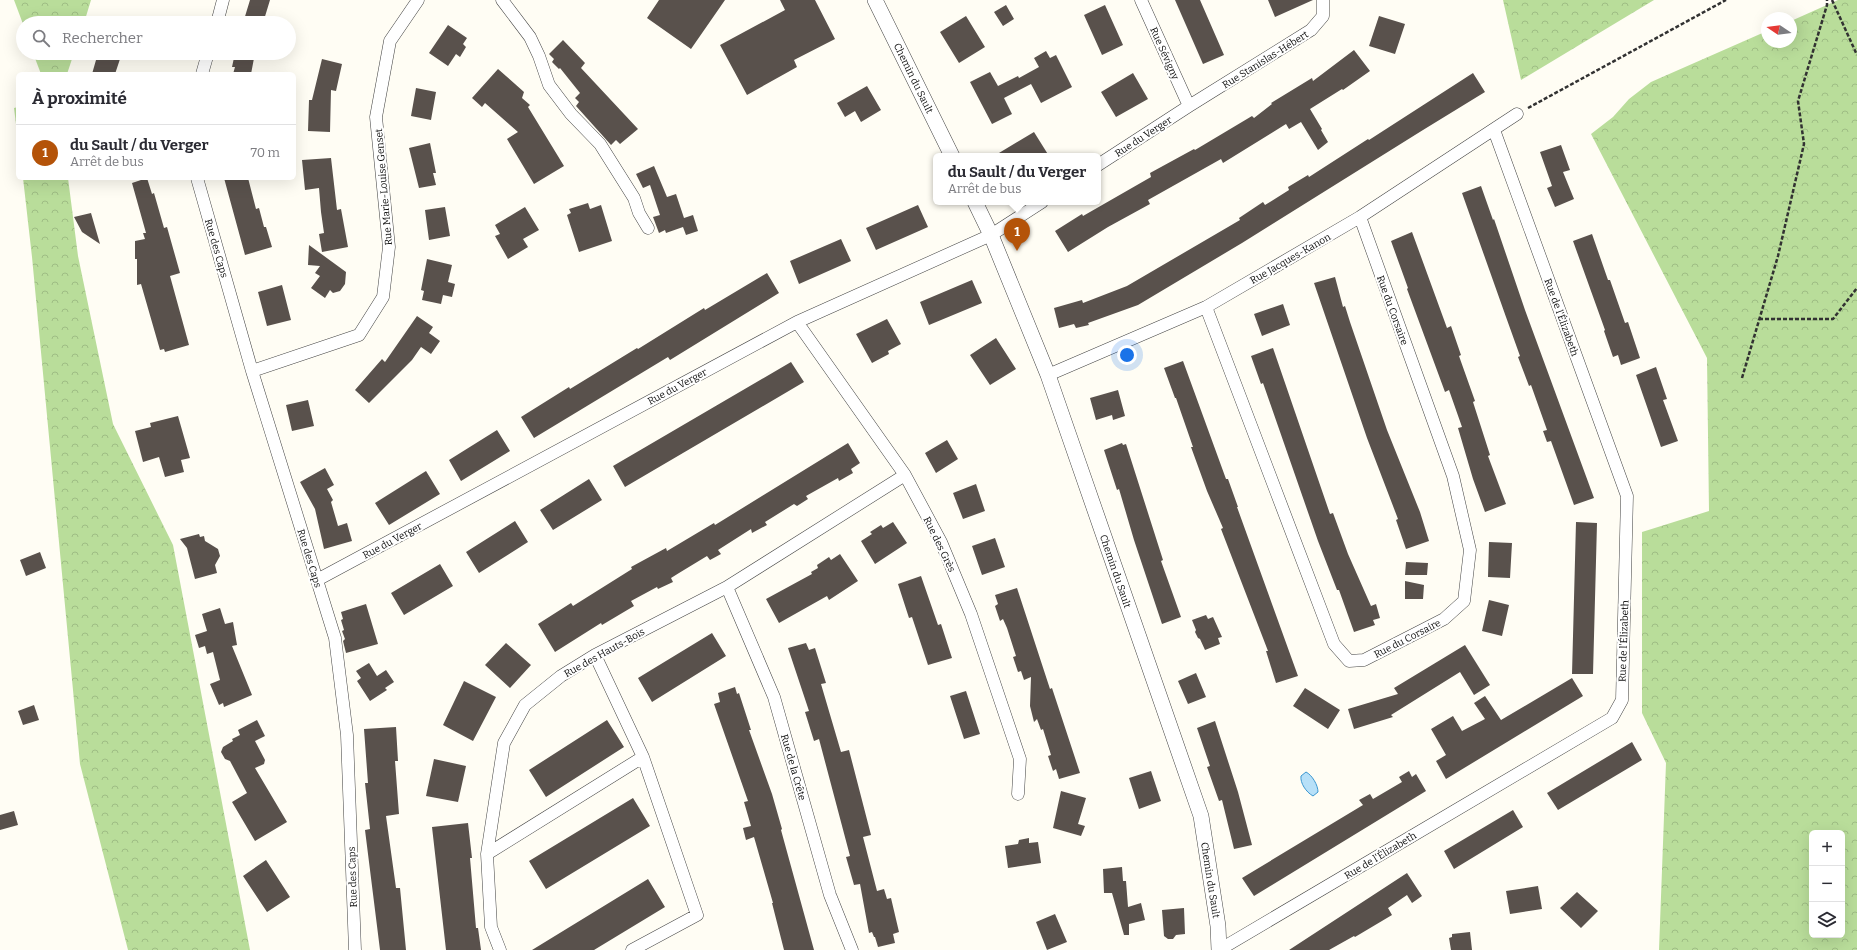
<!DOCTYPE html>
<html lang="fr">
<meta charset="utf-8">
<style>
body{margin:0;font-family:Bitter,serif;background:#f7f7f7;color:#2b2b33}
.controls{position:absolute;right:12px;bottom:12px;display:grid;overflow:hidden;border-radius:6px;box-shadow:0 4px 16px #0002}
.controls button{width:36px;height:36px;display:grid;place-items:center;padding:0;border:0;border-bottom:1px solid #e1e1e2;background:#fff;color:#2b2b33;font:20px sans-serif}
.compass{position:absolute;left:1761px;top:12px;width:36px;height:36px;border-radius:50%;background:#fff;box-shadow:0 4px 16px #0002;rotate:283deg}
.you{position:absolute;left:1127px;top:355px;width:14px;height:14px;margin:-10px;border:3px solid #fff;border-radius:50%;background:#1a73e8;box-shadow:0 0 0 6px #1a73e833}
.badge{display:grid;place-items:center;width:26px;height:26px;border-radius:50%;background:#b45309;color:#fff;font-size:13px;font-weight:700}
.pin{position:absolute;translate:-50% -33px;filter:drop-shadow(0 1px 2px #0008)}
.pin::after{content:'';position:absolute;top:21px;width:14px;height:12px;background:inherit;clip-path:polygon(0 0,100% 0,50% 100%)}
.popup{position:absolute;left:933px;top:153px;width:168px;height:52px;box-sizing:border-box;display:grid;place-content:center;border-radius:6px;background:#fff;filter:drop-shadow(0 1px 3px #0005);font-size:13px;white-space:nowrap;color:#7c7c81}
.popup b{font-size:15px;color:#2b2b33}
.popup::after{content:'';position:absolute;left:50%;top:100%;margin-left:-8px;border:8px solid transparent;border-top-color:#fff}
.list{margin:0;padding:0;list-style:none}
h2{display:flex;justify-content:space-between;align-items:center;height:52px;margin:0;padding:0 16px;font-size:17px}
h2 small{font-size:13px;font-weight:400;color:#7c7c81}
.list li{display:grid;grid-template-columns:26px 1fr auto;gap:12px;align-items:center;box-sizing:border-box;height:56px;padding:0 16px;border-top:1px solid #e1e1e2}
.list b{display:block;font-size:15px;white-space:nowrap}
.list p{margin:0;font-size:13px;white-space:nowrap;color:#7c7c81}
.list em{font-size:13px;font-style:normal;color:#7c7c81}
.icon{flex:none;width:22px;height:22px;fill:none;stroke:currentColor;stroke-width:2;stroke-linecap:round;stroke-linejoin:round}
.map{position:relative;flex:none;width:1857px;height:950px;overflow:hidden}
.search{position:absolute;background:#fff;box-shadow:0 4px 16px #0002;left:16px;top:16px;width:280px;height:44px;display:flex;align-items:center;gap:10px;box-sizing:border-box;padding:0 14px;border-radius:22px;color:#7c7c81;font-size:15px}
.panel{position:absolute;background:#fff;box-shadow:0 4px 16px #0002;left:16px;top:72px;width:280px;height:108px;border-radius:6px}
.map>svg:first-child{display:block}
.forest{fill:url(#forest-crowns);fill-rule:evenodd}
.water{fill:#b7e0f8;stroke:#3b97d1}
.building{fill:#59514c}
.lines{fill:none;stroke-linecap:round;stroke-linejoin:round}
.minor-casing{stroke:#434343;stroke-width:13}
.tertiary-casing{stroke:#434343;stroke-width:16}
.path{stroke:#323232;stroke-width:2.5;stroke-dasharray:4 2;stroke-linecap:butt}
.minor{stroke:#fff;stroke-width:12}
.tertiary{stroke:#fff;stroke-width:15}
.labels{text-anchor:middle;stroke-width:4;stroke-linejoin:round;paint-order:stroke}
.street-label{font-size:10px;fill:#101010;stroke:#fff}
</style>
<div class="map">
<svg width="1857" height="950" viewBox="0 0 1857 950">
<defs>
<pattern id="forest-crowns" width="20" height="18" patternUnits="userSpaceOnUse"><rect width="20" height="18" fill="#b9dd9a"/><path d="M2 6a3 3 0 1 1 6 0M12 15a3 3 0 1 1 6 0" fill="none" stroke="#9ebd84"/></pattern>
</defs>
<rect width="100%" height="100%" fill="#fffdf4"/>
<!-- forest -->
<path class="forest" d="M14,0h77l-7,23 -61,1z
M1503,0h151l-133,80z
M1838,0h19v950h-198l7,-187 -24,-50v-181l67,-21 -2,-153 -116,-224 22,-17 16,-18 22,-17 116,-51v11h24v-21zM1812,833h30v102h-30z
M33,53h41l-7,21h-26z
M18,107v33l-4,-32z
M23,178h45l10,78 35,168 60,121 77,405h-122l-48,-186 -48,-507z"/>
<!-- water -->
<path class="water" d="M1306,772c6,3 12,13 12,20l-5,4c-7,-4 -13,-13 -12,-20z"/>
<!-- building -->
<path class="building" d="M250,0h20l-7,23h-20z
M659,0h66l-34,49 -44,-31z
M780,0h35l20,39 -41,21 3,7 -50,28 -27,-50 65,-35z
M1175,0h25l24,55 -21,9z
M1268,0h45l-38,17z
M1006,5l8,14 -11,7 -9,-14z
M1105,5l18,40 -21,10 -18,-40z
M966,16l19,31 -26,16 -19,-31z
M1379,16l26,8 -10,30 -26,-8z
M448,25l19,13 -4,6 3,3 -6,10 -4,-3 -8,12 -19,-13z
M563,40l22,23 -4,5 57,61 -18,15 -4,-4 -5,5 -35,-39 3,-4 -4,-4 5,-5 -20,-25 -1,1 -7,-7 2,-3 -5,-5z
M1354,50l16,21 -27,19 -1,-1 -32,20 12,20 -1,1 7,12 -10,8 -17,-28 -12,7 -3,-5 -63,39 -2,-4 -73,41 2,4 -42,23 -40,25 -13,-21 27,-17 1,2 68,-39 -1,-4 44,-24 1,1 57,-34 2,2 18,-14 -1,-1 41,-25 1,3z
M1046,51l4,7 6,-3 16,32 -31,16 -10,-19 -27,14 8,16 -20,10 -22,-42 20,-10 8,14 20,-10 1,2 20,-11 -5,-9z
M98,53h24l-7,21h-23z
M235,53h20l-4,21h-18l2,-7h-3z
M322,59l20,5 -6,27 -5,-1 -1,42 -22,-1 1,-31h3z
M498,69l26,23 -2,6 8,7 -2,2 36,59 -30,18 -27,-45 11,-7 -33,-29 -3,4 -10,-9z
M1133,73l15,26 -32,18 -15,-25z
M1473,73l12,19 -62,38 -181,113 -104,62 -50,18 1,2 -13,3 -2,-4 -15,4 -5,-20 28,-8 1,3 44,-17 113,-66 -1,-2 24,-16 2,3 24,-15 -1,-3 20,-12 1,2 59,-38 1,1z
M867,86l14,24 -20,12 -6,-11 -10,6 -8,-14z
M416,88l20,4 -5,28 -20,-4z
M1034,132l15,24h-55z
M430,143l6,30h-3l3,12 -17,3 -10,-40z
M1561,145l9,25 -7,2 11,27 -19,8 -8,-19 5,-2 -12,-34z
M331,158l6,52 4,-1 7,38 -26,5 -3,-18 5,-1 -3,-21 -2,-24 -14,2 -3,-30z
M654,166l13,31 9,-3 8,24 9,-3 5,16 -12,4 -3,-8 -17,6 -1,-3 -6,3 -6,-16 7,-2 -10,-30 -7,3 -7,-14z
M147,178l5,16 2,-1 10,35 3,-1 13,46 -10,3 19,69 -24,7 -1,-3 -4,1 -19,-66 -4,1v-26h-2v-18l10,-2 -2,-6h3l-14,-50z
M224,178h24l8,31 3,-1 5,19h2l6,20 -27,8z
M1481,186l12,34 1,-1 31,91 69,188 -20,7 -23,-64 -4,1 -4,-11 4,-1 -16,-45 -2,1 -11,-29 2,-1 -14,-39 -44,-124z
M588,203l2,6 11,-4 11,36 -33,11 -12,-37 4,-2 -2,-4z
M918,205l10,22 -52,23 -10,-22z
M445,207l5,29 -21,4 -4,-30z
M525,207l14,23 -16,9 5,8 -20,12 -13,-23 5,-2 -5,-9z
M91,213l9,31 -18,-12 -8,-15z
M1412,232l35,96 4,-2 10,29 -2,1 16,45 -2,1 17,53 -2,1 18,48 -21,8 -12,-33 -15,-51 4,-1 -13,-37 -4,2 -38,-103 1,-1 -17,-47z
M1592,234l16,46h2l15,43 3,-1 12,36 -19,7 -3,-10 -5,2 -9,-26 1,-1 -32,-89z
M841,239l10,22 -52,23 -9,-23z
M309,245l37,27 -1,12 -5,7 -7,2 -3,-3 -5,8 -14,-10 9,-12 -5,-3 5,-7 -12,-1z
M427,259l25,6 -4,17 7,2 -3,13 -9,-2 -2,9 -19,-4 2,-9 -3,-1z
M767,273l12,20 -109,67 -2,-3 -134,81 -13,-21 48,-30 1,2 67,-41 1,1 66,-41 1,2z
M1335,277l8,30 2,-1 5,16 37,108 33,82 9,29 -23,8 -10,-29 2,-1 -31,-81 -53,-155z
M972,280l10,23 -53,22 -9,-23z
M282,285l9,35 -24,6 -9,-34z
M1283,304l7,21 -28,11 -8,-22z
M417,316l16,11 -4,6 11,8 -9,13 -10,-7 -9,13 -43,43 -14,-13 27,-31 3,3z
M887,319l14,25 -13,7 1,3 -17,9 -16,-29z
M996,338l20,31 -26,16 -20,-30z
M1273,348l57,166 3,-1 15,41 23,52 5,-2 4,14 -7,2 2,5 -21,7 -15,-42h-2l-19,-49 -55,-158 -2,1 -10,-28z
M1183,361l43,118h2l10,28h-1l61,169 -22,7 -10,-32h2l-47,-122 2,-1 -16,-37 -16,-44h2l-17,-49h-1l-11,-30z
M791,362l13,20 -179,105 -12,-21z
M1656,367l11,32 -4,1 15,41 -17,6 -25,-72z
M1118,390l7,26 -12,4 -1,-5 -16,5 -6,-22z
M308,400l6,26 -22,5 -6,-26z
M178,416l12,42 -9,2 3,12 -19,5 -6,-20 -16,5 -8,-31 16,-4 -1,-4z
M497,430l13,21 -49,30 -12,-21z
M947,440l11,19 -22,14 -11,-20z
M848,443l12,20 -9,6 2,4 -14,8 -1,-3 -32,18 2,3 -11,7 -3,-2 -29,18 2,3 -15,8 -1,-4 -33,21 3,4 -11,6 -3,-4 -28,17 -8,5 2,4 -15,7 -1,-2 -26,14 3,5 -32,19 -1,-2 -46,29 -17,-28 33,-21 2,3 59,-37 -1,-2 35,-19 1,3 47,-28 1,2z
M1122,443l1,2 3,-1 37,116 -2,1 20,56 -19,7 -28,-84 -15,-51 -2,1 -13,-40z
M325,468l9,17 -7,4 6,11 -2,2 7,24 9,-3 5,18 -28,8 -9,-40 -15,-27z
M426,471l14,23 -51,31 -14,-22z
M589,479l13,21 -49,30 -13,-20z
M976,484l9,27 -22,8 -10,-26z
M515,521l13,21 -49,31 -13,-21z
M893,522l14,21 -32,21 -14,-23 11,-7 -2,-2 11,-7 2,3z
M1576,522l21,1 -4,151h-21z
M199,534l1,3 4,-1 1,5 13,8 2,7 -5,9 2,8 -22,6 -8,-31 -7,-9z
M995,538l10,29 -23,8 -10,-29z
M1489,542l23,1 -2,35 -22,-1z
M40,552l6,16 -20,8 -6,-16z
M840,554l18,27 -29,19 -2,-4 -48,27 -13,-24 46,-25 -1,-2 7,-4 -1,-3 12,-8 2,3z
M1406,562l22,1 -1,12h-22z
M440,564l13,22 -49,29 -13,-22z
M921,576l17,49 3,-1 11,34 -24,7 -16,-48 -3,1 -11,-34z
M1405,581l19,4 -1,14h-18z
M1017,588l33,101 2,-1 28,85 -21,6 -3,-10 -3,2 -5,-15 3,-1 -8,-26 -2,1 -4,-11 -3,3 -4,-16 1,-29 -7,3 -3,-9 -3,1 -5,-15 3,-1 -9,-28 -4,-9 -3,2 -5,-15 3,-2 -3,-9z
M1489,600l20,5 -7,31 -20,-5z
M366,604l12,40 -32,9 -3,-12 2,-2 -3,-8 2,-1 -3,-10 2,-1 -2,-7z
M220,608l5,16 8,-2 4,23 -5,1 20,49 -28,12 -1,-4 -4,2 -9,-21 10,-4 -7,-28 -6,2 -2,-8 -6,2 -4,-13 12,-4 -5,-17z
M1206,615l2,4 5,-2 9,20 -4,1 2,6 -15,6 -5,-11 -2,-1 -3,-6 1,-2 -4,-10z
M712,633l14,23 -74,46 -14,-24z
M506,643l25,22 -21,23 -25,-23z
M806,643l3,7 6,-2 11,35 -5,1 20,68 8,-2 22,85 -8,2 14,54 7,-2 3,10 4,-1 8,34 -6,2 2,9 -17,4 -3,-10h-1l-2,-5 -3,1 -9,-49 -6,1 -8,-28 4,-1 -31,-117 -5,2 -9,-29 4,-1 -21,-63z
M1465,645l25,40 -16,10 -14,-23 -69,43 2,2 -39,12 -6,-20 50,-15 -4,-6z
M369,663l8,13 9,-6 8,12 -9,6 2,2 -17,11 -13,-20 4,-3 -5,-7z
M1196,673l10,24 -18,7 -10,-23z
M1572,678l11,18 -137,83 -10,-18 10,-6 -15,-26 22,-13 9,15 23,-12 -11,-16 11,-7 16,24z
M464,681l32,16 -23,44 -30,-16z
M735,687l2,7 2,-1 12,37h-2l23,64 10,35 -1,1 33,120h-30l-12,-47h1l-19,-66 -8,3 -3,-12 8,-2 -7,-24 4,-1 -34,-97 6,-2 -2,-9z
M1305,688l35,22 -12,19 -35,-23z
M966,691l14,43 -16,5 -14,-43z
M34,705l5,15 -16,5 -5,-14z
M257,720l8,16 -10,5 10,19 -1,4 -9,4 32,54 -32,19 -23,-39 15,-9 -17,-32 -5,-2 -4,-7 2,-5 10,-6 -1,-2 8,-4 -2,-5z
M607,720l17,27 -78,50 -17,-27z
M1215,721l23,71 14,53 -18,4 -12,-49 -3,1 -12,-34 3,-1 -13,-38z
M396,727l2,34h-3l4,53 -13,2 10,72h4l6,62h-26l-15,-120 5,-1 -5,-46h3l-4,-54z
M1632,742l10,18 -84,50 -11,-17z
M434,759l32,7 -8,36 -32,-6z
M1151,771l10,30 -22,8 -10,-31z
M1409,771l3,6 4,-3 10,17 -172,105 -12,-18 121,-73 -4,-5 11,-6 3,5 29,-17 -3,-5z
M1061,791l25,7 -8,26 7,2 -4,10 -28,-8z
M633,798l17,28 -104,63 -17,-28z
M1513,810l10,17 -69,42 -10,-18z
M14,811l4,14 -18,5v-15z
M468,823l4,35h-2l6,70h2l3,22h-35l-14,-123z
M1029,838v5l9,-1 3,21 -33,5 -3,-22 13,-2 1,-4z
M266,860l24,37 -23,15 -24,-36z
M1122,867l1,14h3l2,26 13,-4 4,17 -16,4v11h-5l-12,-42h-8l-1,-24z
M1407,873l15,23 -10,7 -5,-8 -19,13 4,7 -37,22 -1,-1 -25,14h-40z
M648,879l17,28 -71,43h-62z
M1538,886l4,23 -32,5 -4,-23z
M1577,892l21,19 -17,17 -21,-20z
M1184,908l1,26 -9,1 -3,4h-5l-4,-3 -2,-26z
M1055,914l12,28 -20,8 -11,-28z
M1470,932l2,18h-21l-2,-12 3,-1v-3z"/>
<g class="lines">
<defs>
<path id="minor" d="M502,0l28,37 9,19 10,29 22,29 29,30 34,54 5,15 9,15
M1141,0l48,106
M217,23l6,-23
M202,74l6,-21
M1098,165l91,-59 122,-76 12,-14v-16
M197,178l55,193 83,267 12,97 8,215
M1206,307l128,337 15,17 15,-1 80,-41 20,-18 6,-51 -17,-74 -93,-259
M797,322l108,153 36,67 30,72 49,145 -2,35
M252,371l107,-36 24,-38 6,-50 -13,-130 14,-76 28,-41
M1048,375l158,-68 154,-90 157,-103
M317,580l480,-258 194,-87 51,-33
M727,587l47,110 56,198 22,55
M595,655l48,102 54,158 -65,35
M487,854l156,-97
M500,950l-9,-23 -4,-73 17,-111 21,-38 36,-29 34,-21 132,-68 178,-112
M1219,950l393,-232 10,-18 5,-204 -133,-366"/>
<path id="tertiary" d="M875,0l77,156
M975,202l16,33 57,140 153,441 17,110 1,24"/>
</defs>
<!-- minor casing -->
<use href="#minor" class="minor-casing"/>
<!-- tertiary casing -->
<use href="#tertiary" class="tertiary-casing"/>
<!-- path -->
<path class="path" d="M1832,0l25,55
M1528,108l198,-108
M1759,319h74l24,-31
M1742,378l36,-122 26,-112 -6,-43 29,-96v-5"/>
<!-- minor -->
<use href="#minor" class="minor"/>
<!-- tertiary -->
<use href="#tertiary" class="tertiary"/>
</g>
<g class="labels">
<!-- street labels -->
<g class="street-label">
<text transform="translate(1165 53) rotate(66)" y="4">Rue Sévigny</text>
<text transform="translate(1265 59) rotate(-32)" y="4">Rue Stanislas-Hébert</text>
<text transform="translate(914 78) rotate(64)" y="4">Chemin du Sault</text>
<text transform="translate(1143 136) rotate(-33)" y="4">Rue du Verger</text>
<text transform="translate(383 187) rotate(-95)" y="4">Rue Marie-Louise Genset</text>
<text transform="translate(217 248) rotate(74)" y="4">Rue des Caps</text>
<text transform="translate(1290 258) rotate(-30)" y="4">Rue Jacques-Kanon</text>
<text transform="translate(1393 310) rotate(70)" y="4">Rue du Corsaire</text>
<text transform="translate(1562 317) rotate(70)" y="4">Rue de l'Élizabeth</text>
<text transform="translate(677 386) rotate(-28)" y="4">Rue du Verger</text>
<text transform="translate(392 540) rotate(-28)" y="4">Rue du Verger</text>
<text transform="translate(940 544) rotate(64)" y="4">Rue des Grès</text>
<text transform="translate(310 558) rotate(73)" y="4">Rue des Caps</text>
<text transform="translate(1116 571) rotate(71)" y="4">Chemin du Sault</text>
<text transform="translate(1407 638) rotate(-27)" y="4">Rue du Corsaire</text>
<text transform="translate(1623 641) rotate(-88)" y="4">Rue de l'Élizabeth</text>
<text transform="translate(604 652) rotate(-29)" y="4">Rue des Hauts-Bois</text>
<text transform="translate(794 767) rotate(74)" y="4">Rue de la Crête</text>
<text transform="translate(1380 855) rotate(-31)" y="4">Rue de l'Élizabeth</text>
<text transform="translate(352 877) rotate(-92)" y="4">Rue des Caps</text>
<text transform="translate(1211 880) rotate(81)" y="4">Chemin du Sault</text>
</g>
</g>
</svg>
<div class="controls">
<button>+</button>
<button>−</button>
<button><svg class="icon" aria-label="layers" viewBox="0 0 24 24"><path d="M12 4l9 5-9 5-9-5zM3 14l9 5 9-5"/></svg></button>
</div>
<svg class="compass" viewBox="-18 -18 36 36"><path d="M0-13l5 13h-10z" fill="#e53935"/><path d="M0 13l5-13h-10z" fill="#7c7c81"/></svg>
<div class="you"></div>
<div class="pin badge" style="left:1017px;top:251px">1</div>
<div class="popup"><b>du Sault / du Verger</b>Arrêt de bus</div>
<div class="search"><svg class="icon" aria-label="search" viewBox="0 0 24 24"><circle cx="10" cy="10" r="6"/><path d="M15 15l6 6"/></svg>Rechercher</div>
<section class="panel">
<h2>À proximité<small></small></h2>
<ul class="list">
<li><span class="badge">1</span><div><b>du Sault / du Verger</b><p>Arrêt de bus</p></div><em>70 m</em></li>
</ul>
</section>
</div>
